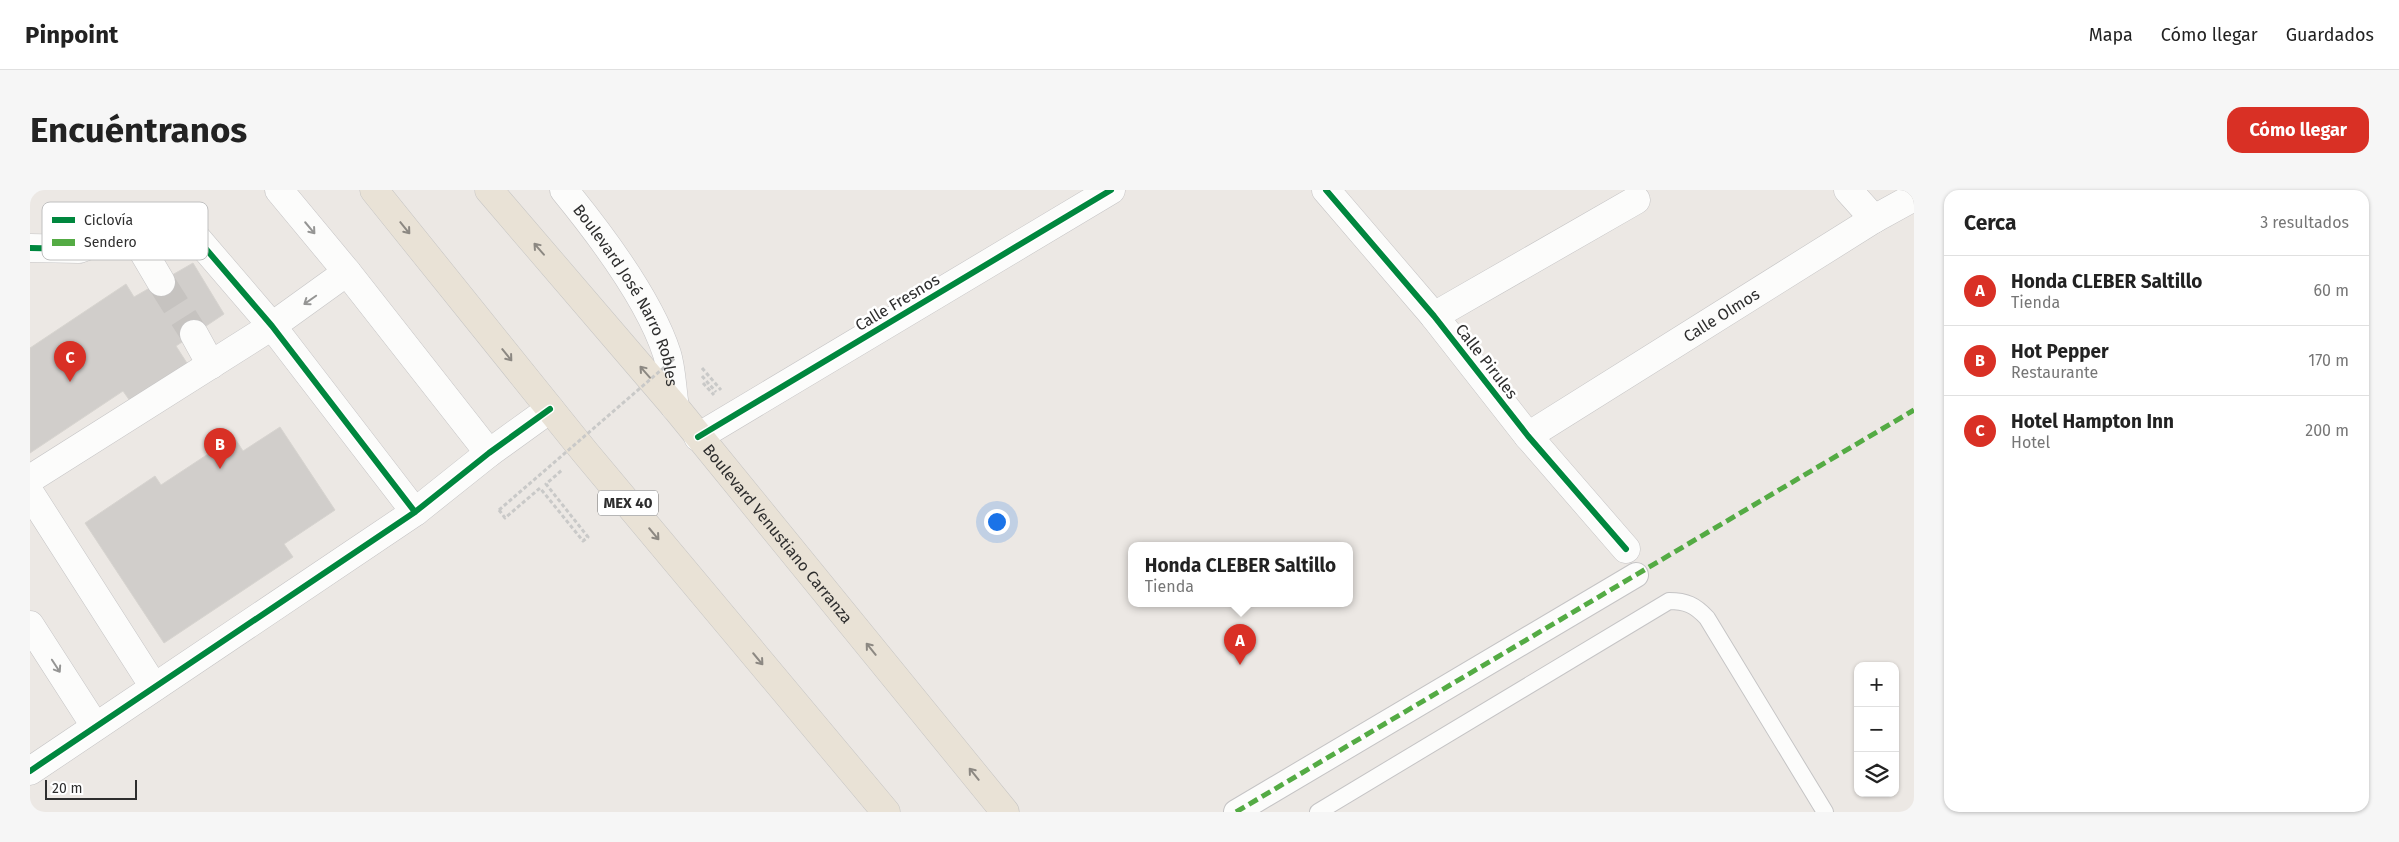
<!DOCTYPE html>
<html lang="es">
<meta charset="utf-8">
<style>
body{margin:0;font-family:"Fira Sans",sans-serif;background:#f6f6f6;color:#222}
.controls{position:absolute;right:15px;bottom:15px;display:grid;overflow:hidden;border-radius:10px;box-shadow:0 1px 4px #0004}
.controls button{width:45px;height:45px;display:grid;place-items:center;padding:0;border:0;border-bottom:1px solid #e0e0e0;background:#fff;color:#222;font:25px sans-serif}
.scale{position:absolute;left:15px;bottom:12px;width:92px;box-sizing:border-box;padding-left:5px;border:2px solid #2e2e2e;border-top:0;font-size:14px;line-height:18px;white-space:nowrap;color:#2e2e2e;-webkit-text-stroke:4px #fff;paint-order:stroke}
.you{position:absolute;left:966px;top:331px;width:18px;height:18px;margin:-12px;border:4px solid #fff;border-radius:50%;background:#1a73e8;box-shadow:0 0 0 8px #1a73e833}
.badge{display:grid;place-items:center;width:32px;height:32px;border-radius:50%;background:#d93025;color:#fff;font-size:16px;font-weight:700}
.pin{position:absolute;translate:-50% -41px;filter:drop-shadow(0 1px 2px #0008)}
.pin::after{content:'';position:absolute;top:26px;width:18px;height:15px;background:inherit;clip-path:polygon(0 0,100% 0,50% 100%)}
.popup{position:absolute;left:1098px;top:352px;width:225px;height:65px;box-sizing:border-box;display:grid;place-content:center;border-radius:10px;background:#fff;filter:drop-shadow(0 1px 4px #0005);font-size:16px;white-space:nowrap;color:#767676}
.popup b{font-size:19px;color:#222}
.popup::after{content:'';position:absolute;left:50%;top:100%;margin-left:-10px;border:10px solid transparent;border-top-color:#fff}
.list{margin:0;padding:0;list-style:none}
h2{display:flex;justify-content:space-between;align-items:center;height:65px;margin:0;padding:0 20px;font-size:21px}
h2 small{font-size:16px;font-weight:400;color:#767676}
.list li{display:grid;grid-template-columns:32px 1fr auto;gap:15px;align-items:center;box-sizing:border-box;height:70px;padding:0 20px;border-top:1px solid #e0e0e0}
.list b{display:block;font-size:19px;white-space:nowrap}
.list p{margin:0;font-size:16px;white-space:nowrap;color:#767676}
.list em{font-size:16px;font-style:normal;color:#767676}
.icon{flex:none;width:28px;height:28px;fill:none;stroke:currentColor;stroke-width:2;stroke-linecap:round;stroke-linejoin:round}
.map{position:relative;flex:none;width:1884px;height:622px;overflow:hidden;border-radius:15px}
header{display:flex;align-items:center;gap:30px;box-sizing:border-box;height:70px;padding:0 25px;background:#fff;border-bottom:1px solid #e0e0e0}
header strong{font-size:24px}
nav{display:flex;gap:28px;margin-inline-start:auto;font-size:18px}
.intro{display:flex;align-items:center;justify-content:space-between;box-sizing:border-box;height:120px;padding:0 30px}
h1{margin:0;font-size:35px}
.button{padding:12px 22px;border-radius:15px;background:#d93025;color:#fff;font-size:18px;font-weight:700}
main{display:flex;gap:30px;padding:0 30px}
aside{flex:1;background:#fff;border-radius:15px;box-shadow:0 1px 4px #0004}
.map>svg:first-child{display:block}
.building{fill:#d1cecb;stroke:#d7d4d0}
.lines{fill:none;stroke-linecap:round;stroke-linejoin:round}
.minor-tunnel{stroke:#c6c3c0;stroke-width:28;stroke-dasharray:28 14;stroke-linecap:butt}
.service-casing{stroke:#c5c4c5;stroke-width:18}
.pedestrian-casing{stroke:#c5c4c5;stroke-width:26}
.minor-casing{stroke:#c5c4c5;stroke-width:29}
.tertiary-casing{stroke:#c5c4c5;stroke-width:29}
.trunk-casing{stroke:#c6c5c4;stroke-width:29}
.path{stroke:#c9c9c8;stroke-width:3;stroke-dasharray:4 2.5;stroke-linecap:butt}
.service{stroke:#fcfcfb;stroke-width:16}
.pedestrian{stroke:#fcfcfb;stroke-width:24}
.minor{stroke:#fcfcfb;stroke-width:28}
.tertiary{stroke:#fcfcfb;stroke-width:28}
.trunk{stroke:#e9e2d6;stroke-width:28}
.path-bridge{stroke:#c9c9c8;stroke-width:3;stroke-dasharray:4 2.5;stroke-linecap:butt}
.quiet{stroke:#54ab44;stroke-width:5;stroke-dasharray:10 5;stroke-linecap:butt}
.cycleway-casing{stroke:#fff;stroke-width:9}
.cycleway{stroke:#00873e;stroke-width:6}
.oneway{stroke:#959594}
.oneway2{stroke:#8c8882}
.labels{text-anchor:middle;stroke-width:5;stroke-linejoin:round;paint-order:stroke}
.shield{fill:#fff;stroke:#6d6d6d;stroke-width:1}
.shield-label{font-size:15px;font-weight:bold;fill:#2e2e2e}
.street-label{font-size:16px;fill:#2e2e2e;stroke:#fff}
.key{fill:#fff;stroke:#c0c0c0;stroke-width:1}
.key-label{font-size:14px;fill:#2e2e2e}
</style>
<header>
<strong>Pinpoint</strong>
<nav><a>Mapa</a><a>Cómo llegar</a><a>Guardados</a></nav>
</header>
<div class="intro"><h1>Encuéntranos</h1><a class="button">Cómo llegar</a></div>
<main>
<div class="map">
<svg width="1884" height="622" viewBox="0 0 1884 622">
<rect width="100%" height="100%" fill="#ece8e4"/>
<!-- building -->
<path class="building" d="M163,73l31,51 -48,32 16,25 -57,37 -12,-17 -93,62v-105l96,-64 8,13z
M250,237l55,83 -51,34 9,13 -129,86 -79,-120 70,-47 6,9 73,-48 9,14z"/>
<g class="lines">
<!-- minor-tunnel -->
<path class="minor-tunnel" d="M131,92l33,52"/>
<defs>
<path id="service" d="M1288,622l351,-211c17,0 26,4 38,17l118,194"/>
<path id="pedestrian" d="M1206,622l400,-237"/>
<g id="minor">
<path d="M249,0l68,82 142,181"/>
<path d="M1296,0l108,126 94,120 98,113"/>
<path d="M1818,0l26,29"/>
<path d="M101,41l30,51"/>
<path d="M0,58l49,1 86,-31 9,-1 8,4 90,105 143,186"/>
<path d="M1404,126l202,-116"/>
<path d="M164,144l17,31"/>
<path id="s1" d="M1498,246l346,-217 40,-22"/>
<path d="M668,247l413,-247"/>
<path d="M0,289l242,-153 75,-54"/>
<path d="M0,303l124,194"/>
<path d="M0,435l65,101"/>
<path d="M0,581l385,-259 74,-59 61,-44"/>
</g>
<g id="tertiary">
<path id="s2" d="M534,0c36,44 86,111 103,164 5,16 5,36 8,53"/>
</g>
<g id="trunk">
<path d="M344,0l210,261 302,361"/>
<path id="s3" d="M459,0l186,217 330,405"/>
</g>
</defs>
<!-- service casing -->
<use href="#service" class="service-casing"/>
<!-- pedestrian casing -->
<use href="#pedestrian" class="pedestrian-casing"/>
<!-- minor casing -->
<use href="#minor" class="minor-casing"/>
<!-- tertiary casing -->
<use href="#tertiary" class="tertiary-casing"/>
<!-- trunk casing -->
<use href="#trunk" class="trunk-casing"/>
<!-- path -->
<path class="path" d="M672,178l19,22
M672,186l14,16
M673,193l11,12
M469,320l6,8 35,-30 43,53 5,-4 -42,-53 16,-14"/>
<!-- service -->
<use href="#service" class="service"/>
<!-- pedestrian -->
<use href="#pedestrian" class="pedestrian"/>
<!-- minor -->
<use href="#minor" class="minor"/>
<!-- tertiary -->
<use href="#tertiary" class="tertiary"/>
<!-- trunk -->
<use href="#trunk" class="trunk"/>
<!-- path-bridge -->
<path class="path-bridge" d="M469,320l176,-152"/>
<!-- quiet -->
<path class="quiet" d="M1206,622l678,-402"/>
<defs>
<path id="cycleway" d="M1296,0l108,126 94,120 98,113
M0,58l49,1 86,-31 9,-1 8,4 90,105 143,186
M668,247l413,-247
M0,581l385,-259 74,-59 61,-44"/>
</defs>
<!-- cycleway casing -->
<use href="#cycleway" class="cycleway-casing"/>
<!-- cycleway -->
<use href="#cycleway" class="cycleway"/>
</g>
<!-- one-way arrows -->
<defs><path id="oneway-shaft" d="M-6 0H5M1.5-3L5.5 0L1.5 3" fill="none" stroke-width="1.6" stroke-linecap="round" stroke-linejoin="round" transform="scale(1.25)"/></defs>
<g class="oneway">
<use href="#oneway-shaft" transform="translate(280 38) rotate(50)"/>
<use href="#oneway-shaft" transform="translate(280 110) rotate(145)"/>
<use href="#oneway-shaft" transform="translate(26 476) rotate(57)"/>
</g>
<g class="oneway2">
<use href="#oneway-shaft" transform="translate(375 38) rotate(51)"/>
<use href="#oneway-shaft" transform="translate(509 59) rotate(-131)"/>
<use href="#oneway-shaft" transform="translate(477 165) rotate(51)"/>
<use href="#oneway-shaft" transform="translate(615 182) rotate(-131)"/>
<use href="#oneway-shaft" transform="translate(624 344) rotate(50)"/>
<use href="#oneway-shaft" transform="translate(841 459) rotate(-129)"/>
<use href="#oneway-shaft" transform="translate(728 469) rotate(50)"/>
<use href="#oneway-shaft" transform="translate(944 584) rotate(-129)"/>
</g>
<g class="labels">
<!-- shield labels -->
<rect class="shield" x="568" y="300.5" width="60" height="25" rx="4"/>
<g class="shield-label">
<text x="598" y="318">MEX 40</text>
</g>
<!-- street labels -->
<g class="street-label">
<text dy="6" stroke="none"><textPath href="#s2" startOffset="124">Boulevard José Narro Robles</textPath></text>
<text transform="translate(867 112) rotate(-31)" y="6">Calle Fresnos</text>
<text dy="6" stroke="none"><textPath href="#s1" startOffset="228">Calle Olmos</textPath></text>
<text transform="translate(1457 171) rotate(52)" y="6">Calle Pirules</text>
<text dy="6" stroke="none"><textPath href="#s3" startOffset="449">Boulevard Venustiano Carranza</textPath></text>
</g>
</g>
<!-- legend -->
<rect x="12" y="12" width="166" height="58" rx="8" class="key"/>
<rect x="22" y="27" width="23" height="6" fill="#00873e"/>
<rect x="22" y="49" width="23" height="7" fill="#54ab44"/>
<g class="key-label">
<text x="54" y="35">Ciclovía</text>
<text x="54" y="57">Sendero</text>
</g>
</svg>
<div class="controls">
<button>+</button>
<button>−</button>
<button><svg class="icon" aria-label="layers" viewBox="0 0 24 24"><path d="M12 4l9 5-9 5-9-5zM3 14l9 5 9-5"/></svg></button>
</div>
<div class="scale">20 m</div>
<div class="you"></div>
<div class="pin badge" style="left:1210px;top:475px">A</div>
<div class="popup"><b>Honda CLEBER Saltillo</b>Tienda</div>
<div class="pin badge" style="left:190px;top:279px">B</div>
<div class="pin badge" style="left:40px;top:192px">C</div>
</div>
<aside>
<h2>Cerca<small>3 resultados</small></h2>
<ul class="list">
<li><span class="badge">A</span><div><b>Honda CLEBER Saltillo</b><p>Tienda</p></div><em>60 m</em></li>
<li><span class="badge">B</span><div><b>Hot Pepper</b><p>Restaurante</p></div><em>170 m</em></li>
<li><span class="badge">C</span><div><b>Hotel Hampton Inn</b><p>Hotel</p></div><em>200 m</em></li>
</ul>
</aside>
</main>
